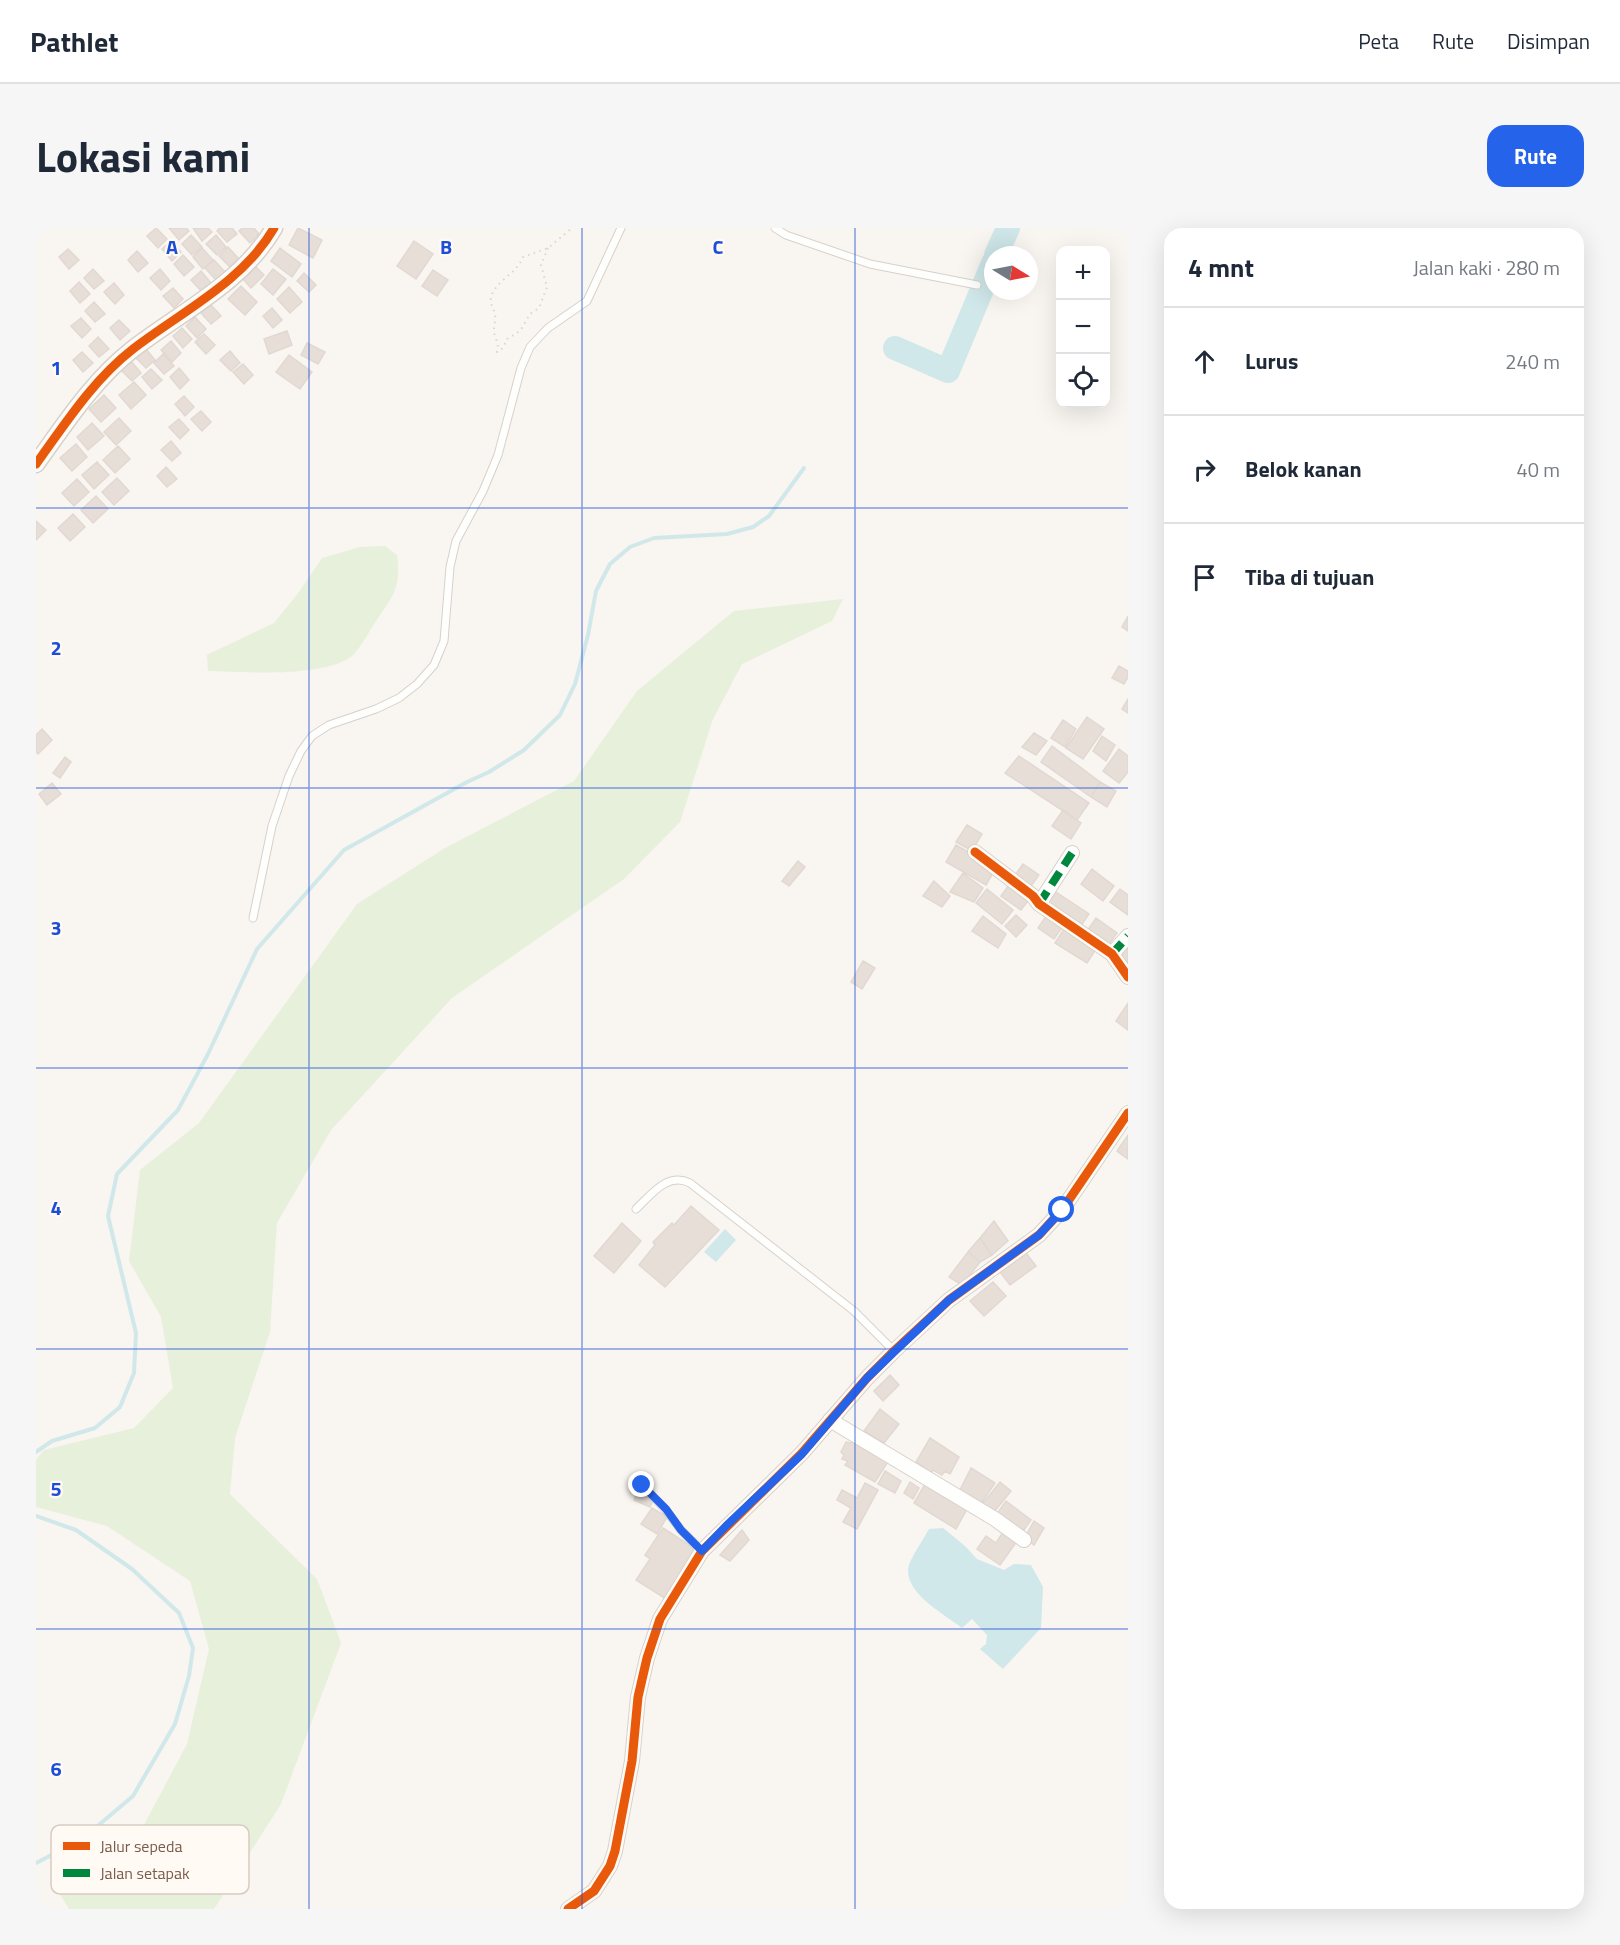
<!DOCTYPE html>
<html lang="id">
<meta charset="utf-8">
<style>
body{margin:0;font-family:"Titillium Web",sans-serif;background:#f6f6f7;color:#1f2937}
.controls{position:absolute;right:18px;top:18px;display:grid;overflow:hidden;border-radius:12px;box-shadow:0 6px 24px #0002}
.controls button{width:54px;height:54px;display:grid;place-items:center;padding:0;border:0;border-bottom:2px solid #e0e1e3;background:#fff;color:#1f2937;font:30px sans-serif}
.compass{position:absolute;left:948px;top:18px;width:54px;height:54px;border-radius:50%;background:#fff;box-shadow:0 6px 24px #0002;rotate:100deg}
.stop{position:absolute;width:18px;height:18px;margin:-14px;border:4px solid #2563eb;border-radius:50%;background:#fff}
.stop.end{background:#2563eb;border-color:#fff;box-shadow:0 2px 6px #0008}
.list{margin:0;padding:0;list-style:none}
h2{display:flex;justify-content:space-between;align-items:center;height:78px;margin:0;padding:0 24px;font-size:26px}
h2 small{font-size:20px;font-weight:400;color:#747a83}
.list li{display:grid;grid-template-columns:39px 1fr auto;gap:18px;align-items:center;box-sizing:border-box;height:108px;padding:0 24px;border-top:2px solid #e0e1e3}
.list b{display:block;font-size:22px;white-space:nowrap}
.list em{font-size:20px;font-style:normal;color:#747a83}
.icon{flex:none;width:33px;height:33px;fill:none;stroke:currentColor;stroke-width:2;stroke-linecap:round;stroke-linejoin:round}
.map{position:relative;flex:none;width:1092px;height:1681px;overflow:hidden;border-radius:18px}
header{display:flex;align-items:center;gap:36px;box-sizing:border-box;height:84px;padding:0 30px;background:#fff;border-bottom:2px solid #e0e1e3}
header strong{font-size:28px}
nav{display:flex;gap:33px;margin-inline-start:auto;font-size:21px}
.intro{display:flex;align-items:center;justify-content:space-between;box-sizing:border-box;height:144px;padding:0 36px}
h1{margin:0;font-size:42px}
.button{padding:15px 27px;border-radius:18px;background:#2563eb;color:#fff;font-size:21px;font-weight:700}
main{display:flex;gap:36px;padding:0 36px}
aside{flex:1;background:#fff;border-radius:18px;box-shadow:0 6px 24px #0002}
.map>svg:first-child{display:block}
.green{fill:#e7f0db}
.water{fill:#d0e8ea}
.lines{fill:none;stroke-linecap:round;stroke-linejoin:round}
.stream{stroke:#d0e8ea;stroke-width:4}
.river{stroke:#d0e8ea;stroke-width:24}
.building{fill:#e6ded7;stroke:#e2d8d2;stroke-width:1.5}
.service-casing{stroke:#d7d1cb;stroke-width:9}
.minor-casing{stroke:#d7d1cb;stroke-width:16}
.tertiary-casing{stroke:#d7d1cb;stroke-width:19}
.path{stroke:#dcd5d0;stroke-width:2;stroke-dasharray:1.5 4.5;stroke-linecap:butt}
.service{stroke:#fefefd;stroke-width:7}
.minor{stroke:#fefefd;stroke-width:14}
.tertiary{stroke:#fefefd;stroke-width:16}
.quiet{stroke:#00873e;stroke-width:8;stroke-dasharray:15 8;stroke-linecap:butt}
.cycleway-casing{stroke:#fffaf3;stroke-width:13}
.cycleway{stroke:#e8590c;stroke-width:9}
.route{stroke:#2563eb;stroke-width:8}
.grid{fill:none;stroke:#1d4ed8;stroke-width:1.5;stroke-opacity:0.55}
.key{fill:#fffaf3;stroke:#d7cbc1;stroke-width:1.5}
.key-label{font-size:16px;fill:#7a5c4d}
.grid-label{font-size:20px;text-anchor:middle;font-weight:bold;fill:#1d4ed8;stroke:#fffaf3;stroke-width:4.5;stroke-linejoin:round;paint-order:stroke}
</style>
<header>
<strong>Pathlet</strong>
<nav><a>Peta</a><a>Rute</a><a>Disimpan</a></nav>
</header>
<div class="intro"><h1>Lokasi kami</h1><a class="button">Rute</a></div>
<main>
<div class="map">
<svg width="1092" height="1681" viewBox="0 0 1092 1681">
<rect width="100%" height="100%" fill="#f9f5f0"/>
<!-- green -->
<path class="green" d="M349,318l12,9c4,30 -2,39 -19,63 -7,10 -17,30 -26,38 -28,22 -109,16 -144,15l-1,-16 67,-32 25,-31 23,-34 38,-11z
M807,371l-11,22 -90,43 -29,55 -33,103 -56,57 -172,119 -121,132 -54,93 -7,109 -35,106 -5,56 87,85 24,64 -60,161 -67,105h-145l-11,-18 80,-55 49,-92 22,-95 -19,-68 -83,-55 -71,-19v-47l8,-10 90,-22 39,-40 -12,-71 -32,-56 11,-91 59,-47 158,-219 88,-56 129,-67 63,-90 97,-80z"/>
<!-- water -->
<path class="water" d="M689,1001l11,11 -20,22 -12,-10z
M907,1300l22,18 12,13 27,11 10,-6 17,1 12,22 -2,41 -38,41 -23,-20 6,-5 1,-9 -15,-16 -10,9c-18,-14 -64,-38 -52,-66 5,-11 13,-22 19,-33z"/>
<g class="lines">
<!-- stream -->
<path class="stream" d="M0,1224l16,-11 43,-13 25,-21 14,-34 2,-40 -28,-117 9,-42 61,-64 30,-56 49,-105 87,-99 123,-68 22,-10 35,-22 36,-35 15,-31 13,-49 8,-44 14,-27 20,-17 24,-9 73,-4 26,-7 16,-11 35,-48
M0,1288l40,14 56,39 47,44 14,35 -4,28 -14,48 -42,72 -52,44 -45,23"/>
<!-- river -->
<path class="river" d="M960,27l12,-27
M859,120l53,23 45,-108"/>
</g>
<!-- building -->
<path class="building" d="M120,0l11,11 -9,9 -11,-12z
M133,0h17l3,3 -10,9z
M157,0h15l4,4 -10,9z
M183,0h13l5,6 -10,8 -10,-11z
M206,0h12l5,6 -9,9 -11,-12z
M262,0l24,12 -9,18 -24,-13z
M155,7l11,12 -10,8 -10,-11z
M180,7l10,12 -9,8 -11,-11z
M135,13l10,11 -9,9 -10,-12z
M378,13l19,13 -17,25 -19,-13z
M192,19l11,12 -9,8 -11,-11z
M166,20l11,12 -10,9 -10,-12z
M244,20l21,16 -9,13 -21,-16z
M32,21l11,11 -10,9 -10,-12z
M101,23l11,12 -10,9 -10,-12z
M147,27l11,12 -10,9 -10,-12z
M178,32l11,12 -9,8 -11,-12z
M218,37l10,10 -13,13 -9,-10z
M57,41l11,12 -10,8 -10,-11z
M124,41l10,12 -9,9 -11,-12z
M237,41l13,10 -13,16 -12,-11z
M397,42l15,10 -11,16 -15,-10z
M165,43l10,12 -9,9 -11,-12z
M268,45l12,12 -7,7 -12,-11z
M43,54l11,12 -10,9 -10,-12z
M78,55l10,12 -9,9 -11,-12z
M205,58l16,16 -12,13 -17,-16z
M253,59l13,15 -12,11 -13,-14z
M137,60l10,11 -9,9 -11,-12z
M58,74l11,12 -10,8 -10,-11z
M174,76l11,12 -10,8 -10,-11z
M236,80l10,12 -9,8 -10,-12z
M159,89l11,12 -9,9 -11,-12z
M45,90l10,11 -9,9 -11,-12z
M83,92l11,11 -10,9 -10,-12z
M146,100l10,11 -9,9 -10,-12z
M251,103l5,14 -23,9 -5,-15z
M168,106l11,11 -9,9 -11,-12z
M62,109l11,12 -10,8 -10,-11z
M135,113l10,12 -9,9 -11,-12z
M271,115l18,9 -7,12 -17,-9z
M109,120l10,12 -9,8 -11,-11z
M194,123l10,12 -9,8 -11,-11z
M46,124l11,11 -10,9 -10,-12z
M127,126l11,12 -10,8 -10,-11z
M253,127l23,17 -12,17 -24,-17z
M95,133l10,12 -9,8 -11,-11z
M207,136l10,11 -9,9 -11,-12z
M143,140l10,12 -9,9 -10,-12z
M115,141l11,11 -10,9 -10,-12z
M98,154l12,13 -15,14 -12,-14z
M68,167l12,13 -15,14 -12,-13z
M148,168l10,11 -9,9 -10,-12z
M165,183l10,11 -9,9 -11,-12z
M83,190l12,13 -15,14 -12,-13z
M143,191l10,11 -9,9 -11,-12z
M56,195l12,13 -16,14 -11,-13z
M135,213l10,12 -9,8 -11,-11z
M40,216l11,13 -15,14 -12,-13z
M82,218l12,13 -15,14 -12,-13z
M61,234l12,13 -15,14 -12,-14z
M130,239l11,12 -10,8 -10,-11z
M81,250l12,13 -15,14 -12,-13z
M41,251l12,13 -15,14 -12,-13z
M60,268l12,13 -15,14 -12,-13z
M37,286l12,13 -15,14 -12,-13z
M0,293l10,9 -10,10z
M1092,388v15l-6,-4z
M1083,438l9,5v6l-4,7 -12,-6z
M1092,471v14l-6,-4z
M1051,489l17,12 -21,30 -17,-11z
M1027,492l13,9 -11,18 -14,-9z
M6,501l10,11 -14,14 -2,-2v-17z
M998,505l13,8 -11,14 -14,-8z
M1066,508l13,9 -9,16 -13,-10z
M1016,518l48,36 -9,15 -50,-35z
M1083,521l9,7v16l-9,11 -16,-12z
M983,528l70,47 -12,17 -72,-47z
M29,529l6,5 -11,16 -7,-5z
M1064,554l16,9 -9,16 -16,-10z
M16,555l9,11 -14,11 -8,-11z
M1027,582l18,13 -10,16 -19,-13z
M931,597l15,9 -10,17 -16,-9z
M920,617l40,23 -10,17 -40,-23z
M762,633l7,6 -16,19 -7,-5z
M987,636l16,11 -11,15 -15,-12z
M1056,641l22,17 -11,15 -22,-17z
M927,645l20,15 -9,14 -24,-10z
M898,653l16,15 -8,11 -19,-11z
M975,654l20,15 -10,13 -20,-14z
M1014,660l39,26 -9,13 -39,-25z
M951,661l26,21 -11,14 -26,-21z
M1084,661l8,6v20l-18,-13z
M1013,684l16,11 -11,16 -16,-11z
M980,687l11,10 -11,12 -11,-11z
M947,688l23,18 -8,14 -26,-17z
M1060,690l21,15 -9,13 -21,-15z
M1030,698l32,20 -11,17 -32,-20z
M1092,715v22l-9,-5z
M827,733l12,7 -13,21 -11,-7z
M1092,775v27l-12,-9z
M1092,907v24l-11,-8z
M655,978l28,24 -54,57 -26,-22 16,-20 -2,-3 19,-19 2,2z
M958,993l14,20 -16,14 -12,-17z
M586,995l19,18 -27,32 -20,-17z
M944,1010l12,17 -12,7 -12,-10z
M932,1024l12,10 -18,23 -13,-8z
M990,1025l10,13 -26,19 -10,-13z
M957,1054l13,14 -22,20 -14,-15z
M854,1147l9,10 -16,16 -9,-10z
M844,1181l19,15 -15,19 -20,-12z
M894,1210l29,19 -9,17 -5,-3 -3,4 -9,-5 -2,4 -8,-5 1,-2 -8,-5z
M817,1212l20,14 18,3 -16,25 -30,-17 3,-4 -6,-2 2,-4 -3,-3 5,-10 5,1z
M935,1240l24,15 -15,22 -20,-15z
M849,1243l16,10 -6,12 -17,-9z
M874,1254l9,6 -6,11 -9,-6z
M964,1254l11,9 -17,21 -11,-9z
M829,1255l13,7 -21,39 -14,-7 8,-14 -14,-8 5,-10 15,8z
M889,1256l42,25 -11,20 -42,-26z
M601,1264l16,8 -3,7 -16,-7z
M970,1273l25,19 -10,14 -25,-19z
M616,1280l15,9 -10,17 -16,-10z
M998,1293l10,7 -10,17 -9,-8z
M627,1300l34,22 -31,49 -30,-19 14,-21 -5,-4z
M706,1302l7,10 -19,21 -10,-6z
M967,1304l14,9 -17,24 -23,-16 9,-13 10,7z"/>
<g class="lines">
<defs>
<path id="service" d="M739,0l11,7 84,29 107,21
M217,690l19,-92 17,-50 12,-25 11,-15 17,-11 47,-16 23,-11 18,-14 17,-19 10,-24 6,-74 6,-26 27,-50 15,-36 23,-87 9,-21 18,-19 39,-27 34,-73
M600,981c16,-15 31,-37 54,-26l164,128 40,40
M606,1257l23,24 16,21 21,21"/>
<path id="minor" d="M939,624l58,44 6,8 73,50 16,23
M1003,676l33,-51
M1076,726l16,-18
M794,1192l165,99 29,21
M532,1681l26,-18 16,-25 5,-15 17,-90 6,-64 9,-39 13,-39 42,-68 100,-98 65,-75 27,-27 55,-51 90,-65 23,-25 66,-97"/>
<path id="tertiary" d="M0,236c29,-40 57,-84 97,-115 48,-37 110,-67 141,-121"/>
</defs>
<!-- service casing -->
<use href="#service" class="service-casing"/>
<!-- minor casing -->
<use href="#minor" class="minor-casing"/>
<!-- tertiary casing -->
<use href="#tertiary" class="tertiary-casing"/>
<!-- path -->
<path class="path" d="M512,20l-7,17 6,22 -8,21 -9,6 -10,17 -13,8 -4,9 -6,4c3,-9 -3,-14 -3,-22 0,-5 2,-10 1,-15 -1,-7 -5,-10 -4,-18 5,-17 25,-22 32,-40l25,-9 24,-20"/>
<!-- service -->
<use href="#service" class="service"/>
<!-- minor -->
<use href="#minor" class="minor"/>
<!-- tertiary -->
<use href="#tertiary" class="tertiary"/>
<!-- quiet -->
<path class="quiet" d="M1003,676l33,-51
M1076,726l16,-18"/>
<defs>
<path id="cycleway" d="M0,236c29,-40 57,-84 97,-115 48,-37 110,-67 141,-121
M939,624l58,44 6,8 73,50 16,23
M532,1681l26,-18 16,-25 5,-15 17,-90 6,-64 9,-39 13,-39 42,-68 100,-98 65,-75 27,-27 55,-51 90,-65 23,-25 66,-97"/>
</defs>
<!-- cycleway casing -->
<use href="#cycleway" class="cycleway-casing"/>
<!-- cycleway -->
<use href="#cycleway" class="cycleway"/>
</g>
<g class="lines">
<!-- route -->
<path class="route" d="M606,1257l24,24 15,21 21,21 24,-25 76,-72 65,-76 27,-26 55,-52 90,-65 23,-25"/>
</g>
<!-- grid -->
<path class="grid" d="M273,0v1681M546,0v1681M819,0v1681M0,280h1092M0,560h1092M0,840h1092M0,1121h1092M0,1401h1092"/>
<!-- legend -->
<rect x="15" y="1597" width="198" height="69" rx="9" class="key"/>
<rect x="27" y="1614" width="27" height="8" fill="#e8590c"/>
<rect x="27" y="1641" width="27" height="8" fill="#00873e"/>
<g class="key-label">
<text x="64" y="1624">Jalur sepeda</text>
<text x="64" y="1651">Jalan setapak</text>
</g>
<g class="grid-label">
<text x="136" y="26">A</text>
<text x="410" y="26">B</text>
<text x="682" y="26">C</text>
<text x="20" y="147">1</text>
<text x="20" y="427">2</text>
<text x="20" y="707">3</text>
<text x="20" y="987">4</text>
<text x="20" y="1268">5</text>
<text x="20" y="1548">6</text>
</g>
</svg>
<div class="controls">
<button>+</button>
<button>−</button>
<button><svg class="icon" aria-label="locate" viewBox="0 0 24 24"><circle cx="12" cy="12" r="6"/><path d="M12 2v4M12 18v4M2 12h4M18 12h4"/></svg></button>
</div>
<svg class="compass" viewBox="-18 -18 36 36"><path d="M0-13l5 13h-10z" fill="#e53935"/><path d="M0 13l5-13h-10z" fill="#747a83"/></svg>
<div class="stop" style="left:1026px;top:982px"></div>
<div class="stop end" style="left:606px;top:1257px"></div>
</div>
<aside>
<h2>4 mnt<small>Jalan kaki · 280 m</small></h2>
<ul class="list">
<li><svg class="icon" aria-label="ahead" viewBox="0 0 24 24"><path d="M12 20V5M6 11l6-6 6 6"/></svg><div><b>Lurus</b></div><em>240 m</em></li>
<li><svg class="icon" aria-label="right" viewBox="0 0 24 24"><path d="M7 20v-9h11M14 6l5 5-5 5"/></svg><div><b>Belok kanan</b></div><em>40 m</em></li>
<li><svg class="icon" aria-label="arrive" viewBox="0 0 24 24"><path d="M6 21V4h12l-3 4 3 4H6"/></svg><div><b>Tiba di tujuan</b></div></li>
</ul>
</aside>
</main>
